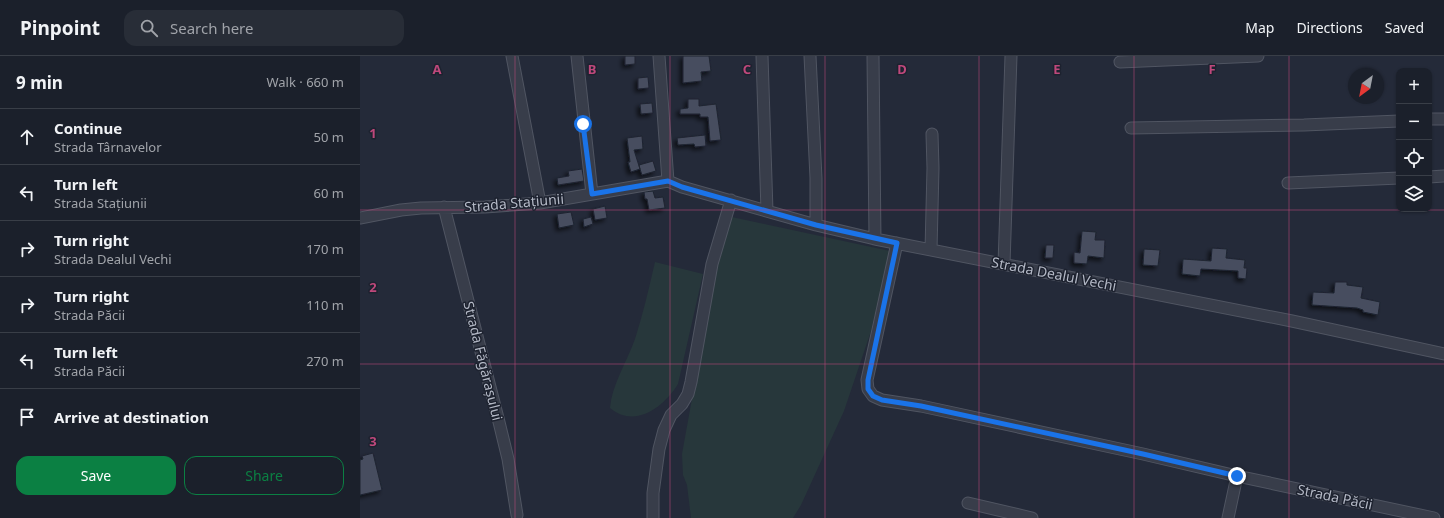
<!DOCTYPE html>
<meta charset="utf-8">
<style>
body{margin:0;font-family:"Noto Sans",sans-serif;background:#282d37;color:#f1f3f6}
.controls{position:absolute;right:12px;top:12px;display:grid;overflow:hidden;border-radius:8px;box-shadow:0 1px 3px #0004}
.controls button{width:36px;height:36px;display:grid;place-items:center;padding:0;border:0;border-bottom:1px solid #393e47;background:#1b202b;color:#f1f3f6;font:20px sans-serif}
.compass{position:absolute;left:988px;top:12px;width:36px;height:36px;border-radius:50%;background:#1b202b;box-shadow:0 1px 3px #0004;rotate:212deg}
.stop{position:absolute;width:12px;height:12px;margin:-9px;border:3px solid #1a73e8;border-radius:50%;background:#fff}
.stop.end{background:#1a73e8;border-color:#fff;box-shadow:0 1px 4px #0008}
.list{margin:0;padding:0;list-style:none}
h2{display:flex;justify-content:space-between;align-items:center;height:52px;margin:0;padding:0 16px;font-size:17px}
h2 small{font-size:13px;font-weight:400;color:#a0a3a9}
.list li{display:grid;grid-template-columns:26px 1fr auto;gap:12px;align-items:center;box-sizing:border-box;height:56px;padding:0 16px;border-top:1px solid #393e47}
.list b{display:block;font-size:15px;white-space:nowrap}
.list p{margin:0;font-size:13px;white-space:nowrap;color:#a0a3a9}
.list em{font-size:13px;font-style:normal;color:#a0a3a9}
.actions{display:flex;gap:8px;padding:12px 16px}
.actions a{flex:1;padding:9px 0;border:1px solid #0b8043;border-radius:12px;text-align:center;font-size:14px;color:#0b8043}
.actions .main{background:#0b8043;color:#fff}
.icon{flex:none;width:22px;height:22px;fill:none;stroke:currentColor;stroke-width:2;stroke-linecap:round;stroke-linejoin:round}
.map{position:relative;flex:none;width:1084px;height:462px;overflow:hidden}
header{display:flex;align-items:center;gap:24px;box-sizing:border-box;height:56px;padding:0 20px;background:#1b202b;border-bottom:1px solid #393e47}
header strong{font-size:19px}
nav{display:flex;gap:22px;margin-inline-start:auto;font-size:14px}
.search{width:280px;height:36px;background:#282d37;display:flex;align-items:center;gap:10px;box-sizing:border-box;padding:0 14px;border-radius:12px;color:#a0a3a9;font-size:15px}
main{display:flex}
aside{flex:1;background:#1b202b}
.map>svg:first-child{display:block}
.green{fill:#27373b}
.building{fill:#464d5e;stroke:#1f2431;filter:url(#shadow)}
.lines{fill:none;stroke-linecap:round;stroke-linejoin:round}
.minor-casing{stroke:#505562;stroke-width:13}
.minor{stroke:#383d4a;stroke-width:11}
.route{stroke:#1a73e8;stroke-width:5}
.grid{fill:none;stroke:#be487b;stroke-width:1;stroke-opacity:0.55}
.labels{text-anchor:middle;stroke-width:3;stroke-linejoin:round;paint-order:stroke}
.street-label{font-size:14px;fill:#b3b8c5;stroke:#1d222f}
.grid-label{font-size:13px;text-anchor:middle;font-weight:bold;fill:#be487b;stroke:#1d222f;stroke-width:3;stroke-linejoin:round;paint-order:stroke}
</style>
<header>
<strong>Pinpoint</strong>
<div class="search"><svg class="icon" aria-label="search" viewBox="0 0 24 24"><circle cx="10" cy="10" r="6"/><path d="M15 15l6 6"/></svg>Search here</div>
<nav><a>Map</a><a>Directions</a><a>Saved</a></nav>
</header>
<main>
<aside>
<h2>9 min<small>Walk · 660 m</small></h2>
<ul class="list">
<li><svg class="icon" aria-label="ahead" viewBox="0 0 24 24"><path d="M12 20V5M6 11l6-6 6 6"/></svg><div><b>Continue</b><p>Strada Târnavelor</p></div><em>50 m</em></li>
<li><svg class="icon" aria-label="left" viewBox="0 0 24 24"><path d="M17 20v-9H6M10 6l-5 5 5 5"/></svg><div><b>Turn left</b><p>Strada Stațiunii</p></div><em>60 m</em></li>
<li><svg class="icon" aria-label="right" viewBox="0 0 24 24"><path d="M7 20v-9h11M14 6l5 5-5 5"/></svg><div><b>Turn right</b><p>Strada Dealul Vechi</p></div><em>170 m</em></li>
<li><svg class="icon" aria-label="right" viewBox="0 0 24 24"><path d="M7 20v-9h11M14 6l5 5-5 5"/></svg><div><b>Turn right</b><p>Strada Păcii</p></div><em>110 m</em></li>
<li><svg class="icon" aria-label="left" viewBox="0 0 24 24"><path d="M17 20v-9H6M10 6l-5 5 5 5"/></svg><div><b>Turn left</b><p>Strada Păcii</p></div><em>270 m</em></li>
<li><svg class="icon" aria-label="arrive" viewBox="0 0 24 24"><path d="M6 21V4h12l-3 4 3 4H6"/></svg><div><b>Arrive at destination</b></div></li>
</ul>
<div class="actions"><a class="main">Save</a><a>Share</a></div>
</aside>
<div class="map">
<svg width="1084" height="462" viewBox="0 0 1084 462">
<defs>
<filter id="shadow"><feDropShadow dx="-3" dy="3" stdDeviation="2" flood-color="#0009"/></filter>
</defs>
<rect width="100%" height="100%" fill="#242a39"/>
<!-- green -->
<path class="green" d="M372,161l158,34 -19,80 -27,80 -43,94 -8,13h-102l-4,-33 -4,-10 -1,-21 20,-111 16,-83z
M295,206l48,12 -25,110c-14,23 -43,45 -68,24 2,-24 17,-46 25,-69 8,-25 14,-51 20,-77z"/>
<!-- building -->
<path class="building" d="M265,0h10v8l-10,1z
M323,0h26l2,15 -10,1 1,9 -19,2z
M288,21l1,11 -11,1v-11z
M328,43h11v7l17,-2 5,36 -11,1 -2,-24h-8v-3h-20v-5l8,-1z
M292,47l1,10 -12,1 -1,-10z
M345,79l1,11 -11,1 -1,-3 -16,1 -1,-7z
M282,80l1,13 -9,1 6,19 -1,-4 14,-4 3,10 -14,4 -2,-6 -9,3 -3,-10h2l-3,-24z
M222,113l2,12 -26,4 -1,-7 12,-2 -1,-5z
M293,135l2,7 8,-1 2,11 -16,2 -2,-11h-2l-1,-7z
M245,150l2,12 -12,2 -2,-11z
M211,156l3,13 -15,3 -2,-14z
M231,161l2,7 -9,3 -1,-8z
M722,175l14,1 -1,8h10l-1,18 -16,-2 -1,8 -13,-1v-11l6,1z
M686,189h8l-1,13h-8z
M852,192l15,1 -1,9 19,2 -1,8h3l-1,11 -8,-1v-7l-37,-2 -1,7 -18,-2 1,-15 28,2z
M784,193l16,1 -2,16 -15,-1z
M975,226h12v3l16,2 -2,11 19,4 -2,13 -15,-3v-2l-6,-2 -45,-3 1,-13 21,1z
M13,397l9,37 -22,5v-35l3,-1 -1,-3z"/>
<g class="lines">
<defs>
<path id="minor" d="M152,0l28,147
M217,0l15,138
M299,0l9,125
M402,0l5,155
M450,0l6,122v47
M513,0l2,183
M760,6l138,-6
M1069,63h15
M771,72l173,-3 95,-4
M1069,121l15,-1
M308,125l14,6 134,38 59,14 417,82 152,33
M928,127l111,-5
M84,151l55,215 9,37 9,56
M0,162l41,-8 20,-2 64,-1 55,-4 128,-22
M537,187l-30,137 1,9 5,7 9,4 39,6 222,48 94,22 197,42
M571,194l2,-82 -1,-34
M644,208l7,-208
M608,447l64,15
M293,462v-25l6,-44 5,-19 7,-15 11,-11 6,-10 3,-12 21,-118 19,-64
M868,462l9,-42"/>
</defs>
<!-- minor casing -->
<use href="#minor" class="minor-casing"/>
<!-- minor -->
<use href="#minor" class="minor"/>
</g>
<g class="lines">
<!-- route -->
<path class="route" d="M223,68l9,70 76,-13 14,6 134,38 81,18 -29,137v9l5,7 9,4 39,6 222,48 94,22"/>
</g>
<!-- grid -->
<path class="grid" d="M155,0v462M310,0v462M465,0v462M619,0v462M774,0v462M929,0v462M0,154h1084M0,308h1084"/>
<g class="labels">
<!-- street labels -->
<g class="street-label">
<text transform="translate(154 147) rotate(-5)" y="5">Strada Stațiunii</text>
<text transform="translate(694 218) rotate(11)" y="5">Strada Dealul Vechi</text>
<text transform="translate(123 305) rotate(76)" y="5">Strada Făgărașului</text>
<text transform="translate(975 441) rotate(12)" y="5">Strada Păcii</text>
</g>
</g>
<g class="grid-label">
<text x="77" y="18">A</text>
<text x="232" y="18">B</text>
<text x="387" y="18">C</text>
<text x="542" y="18">D</text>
<text x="697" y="18">E</text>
<text x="852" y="18">F</text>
<text x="13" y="82">1</text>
<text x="13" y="236">2</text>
<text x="13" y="390">3</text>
</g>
</svg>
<div class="controls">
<button>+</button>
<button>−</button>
<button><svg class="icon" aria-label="locate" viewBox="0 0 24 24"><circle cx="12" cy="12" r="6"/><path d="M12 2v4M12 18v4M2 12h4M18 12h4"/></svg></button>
<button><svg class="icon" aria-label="layers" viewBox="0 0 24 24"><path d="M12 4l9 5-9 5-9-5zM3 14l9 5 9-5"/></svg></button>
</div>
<svg class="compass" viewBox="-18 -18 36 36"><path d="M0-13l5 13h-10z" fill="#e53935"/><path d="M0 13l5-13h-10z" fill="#a0a3a9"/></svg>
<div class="stop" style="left:223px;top:68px"></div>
<div class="stop end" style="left:877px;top:420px"></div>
</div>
</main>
